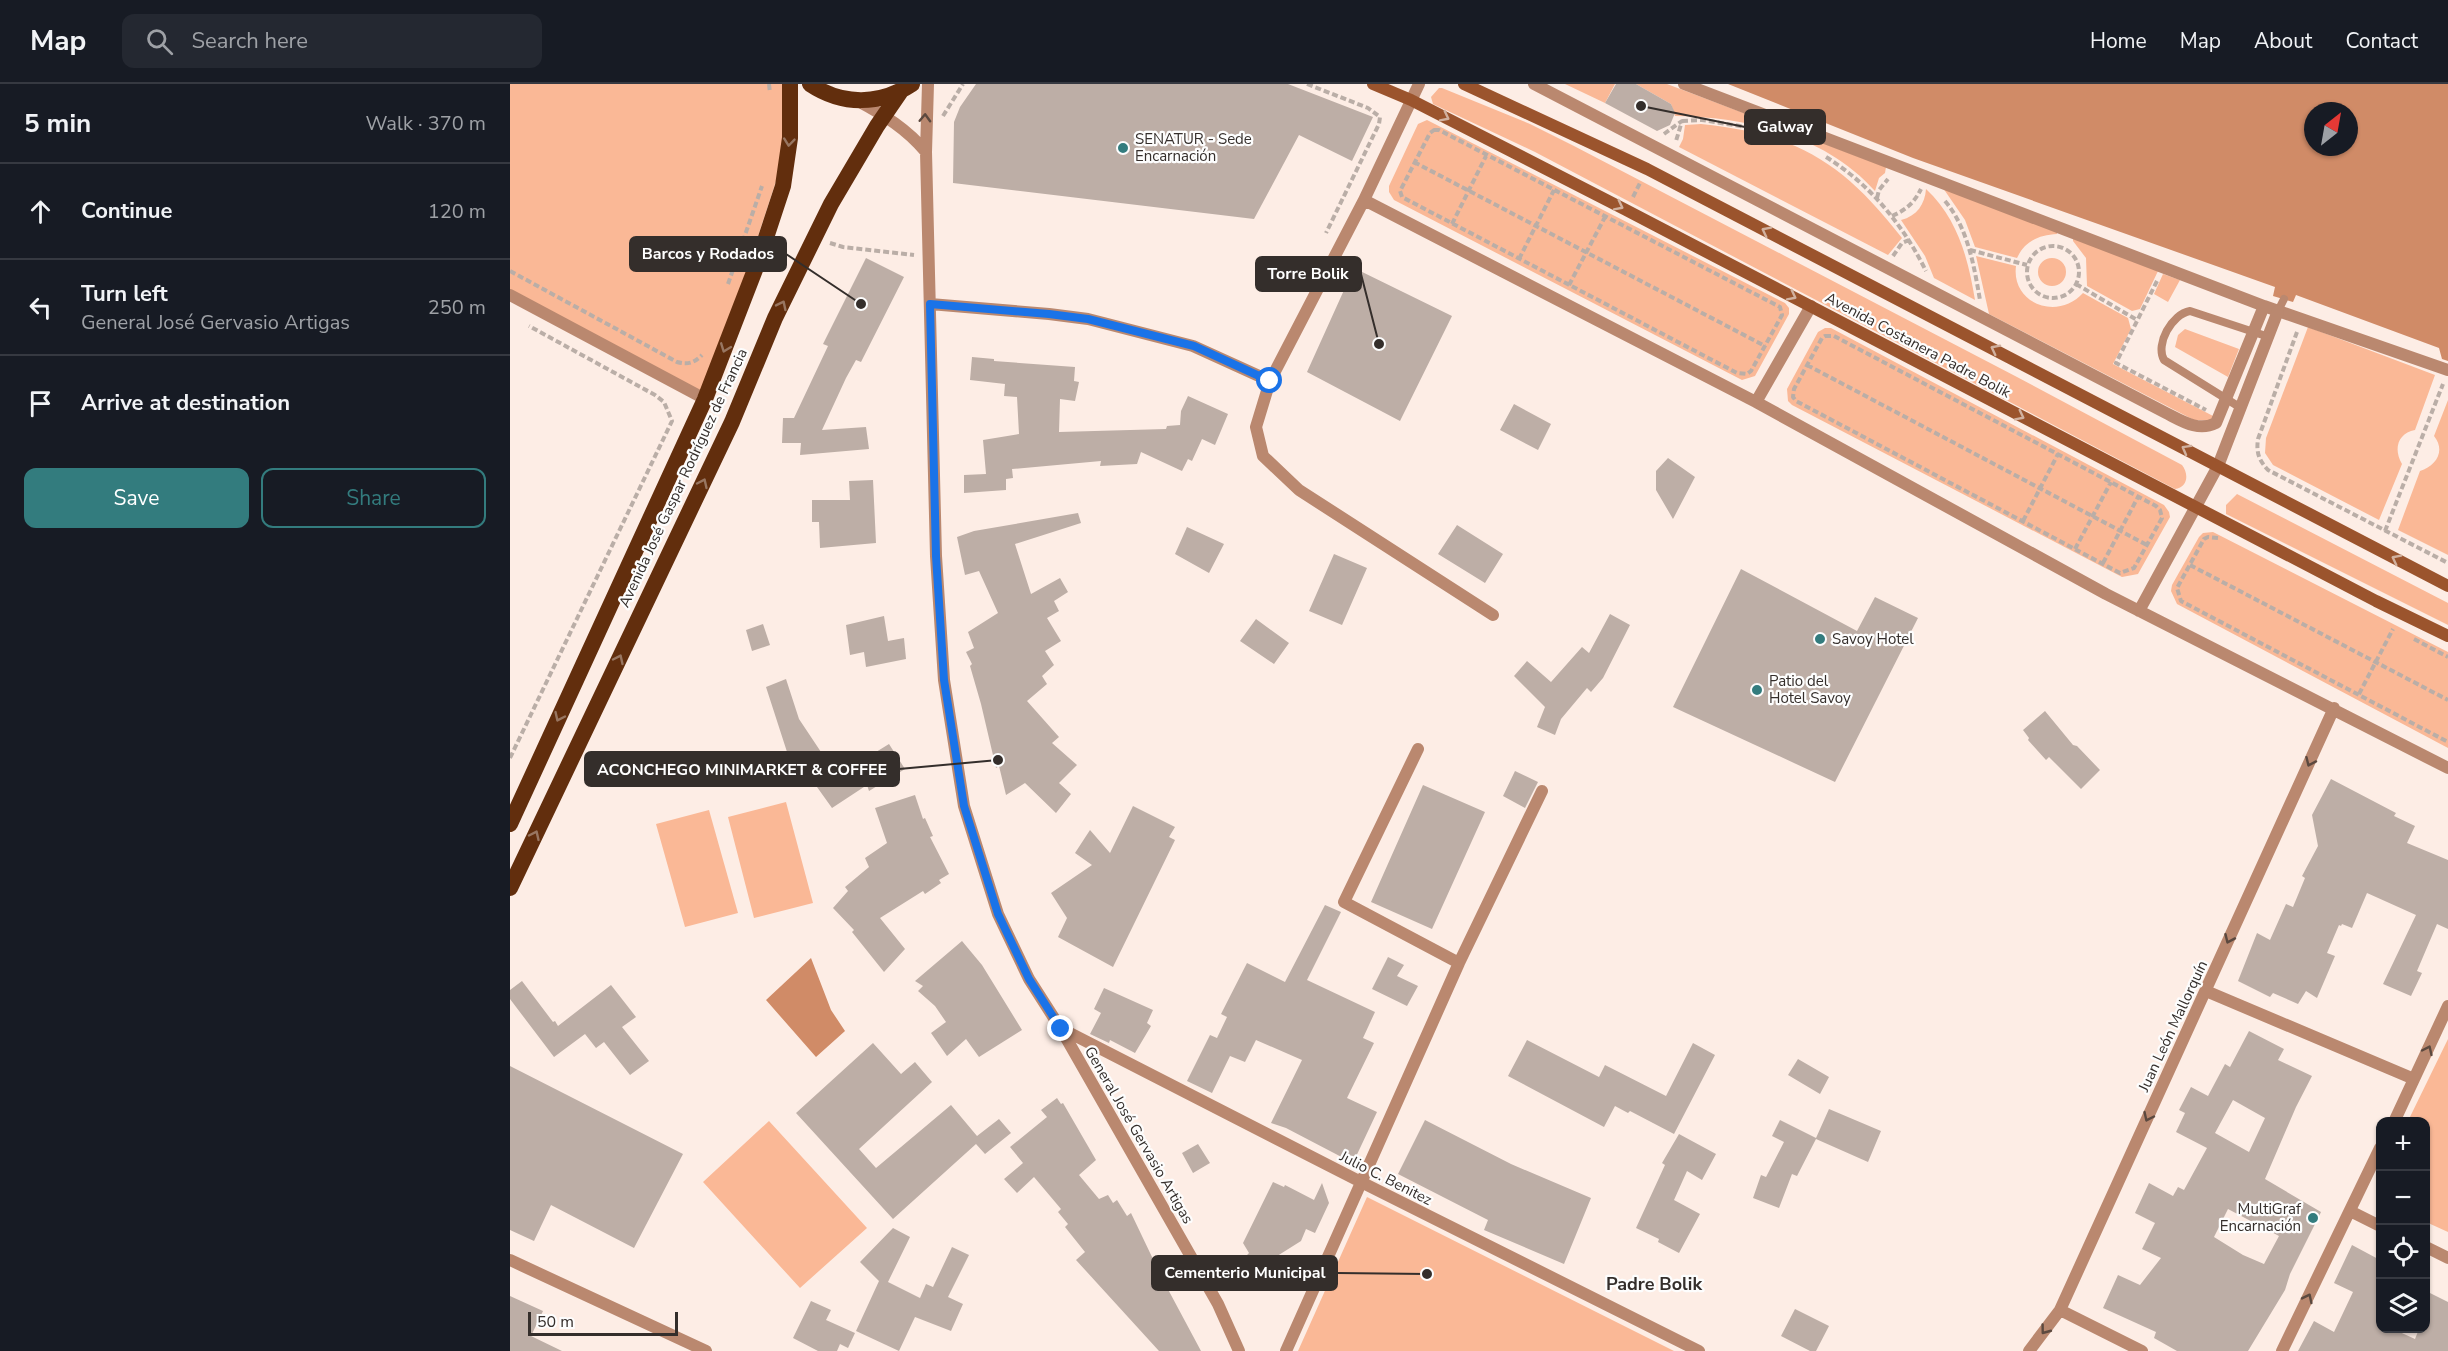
<!DOCTYPE html>
<meta charset="utf-8">
<style>
body{margin:0;font-family:"Nunito Sans",sans-serif;background:#242831;color:#f1f3f6}
.controls{position:absolute;right:18px;bottom:18px;display:grid;overflow:hidden;border-radius:12px;box-shadow:0 2px 4px #0004}
.controls button{width:54px;height:54px;display:grid;place-items:center;padding:0;border:0;border-bottom:2px solid #363941;background:#171b24;color:#f1f3f6;font:30px sans-serif}
.compass{position:absolute;left:1794px;top:18px;width:54px;height:54px;border-radius:50%;background:#171b24;box-shadow:0 2px 4px #0004;rotate:31deg}
.scale{position:absolute;left:18px;bottom:15px;width:150px;box-sizing:border-box;padding-left:6px;border:3px solid #342e2b;border-top:0;font-size:16px;line-height:21px;white-space:nowrap;color:#342e2b;-webkit-text-stroke:4px #fdfdfd;paint-order:stroke}
.stop{position:absolute;width:18px;height:18px;margin:-14px;border:4px solid #1a73e8;border-radius:50%;background:#fff}
.stop.end{background:#1a73e8;border-color:#fff;box-shadow:0 2px 6px #0008}
.list{margin:0;padding:0;list-style:none}
h2{display:flex;justify-content:space-between;align-items:center;height:78px;margin:0;padding:0 24px;font-size:26px}
h2 small{font-size:20px;font-weight:400;color:#9ea1a6}
.list li{display:grid;grid-template-columns:39px 1fr auto;gap:18px;align-items:center;box-sizing:border-box;height:96px;padding:0 24px;border-top:2px solid #363941}
.list b{display:block;font-size:22px;white-space:nowrap}
.list p{margin:0;font-size:20px;white-space:nowrap;color:#9ea1a6}
.list em{font-size:20px;font-style:normal;color:#9ea1a6}
.actions{display:flex;gap:12px;padding:18px 24px}
.actions a{flex:1;padding:14px 0;border:2px solid #337c7e;border-radius:12px;text-align:center;font-size:21px;color:#337c7e}
.actions .main{background:#337c7e;color:#fff}
.icon{flex:none;width:33px;height:33px;fill:none;stroke:currentColor;stroke-width:2;stroke-linecap:round;stroke-linejoin:round}
.map{position:relative;flex:none;width:1938px;height:1267px;overflow:hidden}
header{display:flex;align-items:center;gap:36px;box-sizing:border-box;height:84px;padding:0 30px;background:#171b24;border-bottom:2px solid #363941}
header strong{font-size:28px}
nav{display:flex;gap:33px;margin-inline-start:auto;font-size:21px}
.search{width:420px;height:54px;background:#242831;display:flex;align-items:center;gap:15px;box-sizing:border-box;padding:0 21px;border-radius:12px;color:#9ea1a6;font-size:22px}
main{display:flex}
aside{flex:1;background:#171b24}
.map>svg:first-child{display:block}
.green{fill:#fab896}
.water{fill:#d08b67;fill-rule:evenodd}
.building{fill:#bdaea6;fill-rule:evenodd}
.lines{fill:none;stroke-linecap:round;stroke-linejoin:round}
.path{stroke:#baaea7;stroke-width:4;stroke-dasharray:6 3;stroke-linecap:butt}
.service{stroke:#ba886f;stroke-width:8}
.pedestrian{stroke:#ba886f;stroke-width:12}
.minor{stroke:#ba886f;stroke-width:12}
.secondary{stroke:#9b542d;stroke-width:12}
.trunk{stroke:#622e0d;stroke-width:16}
.oneway{stroke:#d1b19f}
.oneway2{stroke:#5c493f}
.oneway3{stroke:#987661}
.route{stroke:#1a73e8;stroke-width:8}
.poi-dot{fill:#337c7e;stroke:#fdfdfd;stroke-width:2}
.labels{text-anchor:middle;stroke-width:4.5;stroke-linejoin:round;paint-order:stroke}
.poi-label{font-size:15px;fill:#342e2b;stroke:#fdfdfd;text-anchor:start}
.street-label{font-size:15px;fill:#342e2b;stroke:#fdfdfd}
.quarter-label{font-size:18px;font-weight:bold;fill:#342e2b;stroke:#fdfdfd}
.leader{fill:none;stroke:#342e2b;stroke-width:2}
.callout-dot{fill:#342e2b;stroke:#fdfdfd;stroke-width:2}
.callout{fill:#342e2b;stroke:#342e2b;stroke-width:2}
.callout-label{font-size:16px;text-anchor:middle;font-weight:bold;fill:#fff}
</style>
<header>
<strong>Map</strong>
<div class="search"><svg class="icon" aria-label="search" viewBox="0 0 24 24"><circle cx="10" cy="10" r="6"/><path d="M15 15l6 6"/></svg>Search here</div>
<nav><a>Home</a><a>Map</a><a>About</a><a>Contact</a></nav>
</header>
<main>
<aside>
<h2>5 min<small>Walk · 370 m</small></h2>
<ul class="list">
<li><svg class="icon" aria-label="ahead" viewBox="0 0 24 24"><path d="M12 20V5M6 11l6-6 6 6"/></svg><div><b>Continue</b></div><em>120 m</em></li>
<li><svg class="icon" aria-label="left" viewBox="0 0 24 24"><path d="M17 20v-9H6M10 6l-5 5 5 5"/></svg><div><b>Turn left</b><p>General José Gervasio Artigas</p></div><em>250 m</em></li>
<li><svg class="icon" aria-label="arrive" viewBox="0 0 24 24"><path d="M6 21V4h12l-3 4 3 4H6"/></svg><div><b>Arrive at destination</b></div></li>
</ul>
<div class="actions"><a class="main">Save</a><a>Share</a></div>
</aside>
<div class="map">
<svg width="1938" height="1267" viewBox="0 0 1938 1267">
<rect width="100%" height="100%" fill="#fdede5"/>
<!-- green -->
<path class="green" d="M0,0h280v54l-85,261 -195,-107z
M1055,0h50l-10,19z
M1126,0h31l219,83 -1,6 -6,5 -4,13c-50,-56 -128,-74 -200,-75l-4,-12z
M929,4h3l88,36 44,22 443,231 165,88c7,9 6,22 -7,24l-640,-337 -102,-48 -2,-7z
M917,36l358,183 4,5v6l-34,62 -13,4 -348,-180 -5,-8v-6l29,-62z
M1191,40c96,10 142,38 201,114l-14,17 -209,-108 4,-8 2,-14z
M1433,104l114,43v3c-18,1 -32,7 -40,24l-42,-11 -10,-27z
M1416,105c32,30 42,69 49,111l-41,-22 -9,-22 -24,-36c16,-4 24,-16 25,-31z
M1563,154l85,33 -18,38 -8,2 -45,-25 -1,-28 -13,-17z
M1466,172l40,10c-5,38 42,55 67,27l45,25 3,11 -18,35 102,53 -3,3h-18l-205,-106z
M1528 188a14 14 0 1 1 28 0a14 14 0 1 1-28 0Z
M1653,190l17,6 -12,22 -14,-8z
M1798,243l127,48 -20,55c-17,3 -22,19 -13,34l-23,56 -106,-55 -8,-12 1,-15z
M1315,244h6l333,177 5,7 1,5 -32,57 -16,3 -330,-172 -4,-4 -1,-12 31,-57z
M1675,245l54,20 -11,28 -53,-30 3,-12z
M1938,316v155l-50,-25 22,-59c16,-5 26,-20 14,-35z
M1727,410l211,109v22l-222,-111v-9z
M1703,448l235,120v96l-271,-144 -6,-13 1,-6 27,-48 4,-4z
M276,718l27,101 -59,15 -26,-101z
M199,726l29,103 -53,14 -29,-103z
M1938,955v193l-22,-10v-100l-18,-1z
M259,1037l98,107 -67,60 -97,-106z
M857,1113l307,154h-376z"/>
<!-- water -->
<path class="water" d="M1218,0h720v277l-6,-2 -3,-11 -143,-53 -3,7 -20,-6 2,-9 -362,-129zM1803,27h36v36h-36z
M301,874l20,52 14,21 -29,26 -50,-57z"/>
<!-- building -->
<path class="building" d="M466,0h312l85,33 -21,44 -53,-26 -45,84 -301,-36 1,-61 6,-15z
M1106,0h20l35,20 4,9 -5,12 -13,6 -52,-28z
M356,174l38,19 -43,85 -5,-2 -10,18 -24,52 44,-3 3,22 -69,6 1,-12h-19l1,-25h11l34,-72 -5,-2z
M844,184l98,48 -52,105 -93,-49z
M462,273l22,2v2l81,6 -1,14 5,1 -4,19 -15,-2 -1,33 107,-3 1,-3 13,-1 1,-14 7,-15 40,18 -13,31 -13,-6 -10,22 -4,-2 -6,12 -41,-19 -4,12 -37,2 1,-5 -89,8 1,9 -7,1v11l-42,3v-18l22,-1 -3,-34 36,-6 -2,-37 -13,-1 1,-12 -35,-4z
M1004,320l37,20 -13,26 -38,-20z
M1158,374l27,19 -22,42 -17,-29v-19z
M363,396l3,63 -56,5 -1,-26h-7v-22h38l-1,-19z
M568,429l3,10 -66,21 16,50 29,-16 8,14 -14,9 5,10 -12,7 14,23 -16,10 9,14 -12,11 5,8 -20,17 32,36 -7,6 25,22 -18,18 12,11 -15,19 -31,-30 -19,12 -7,-29 -3,2 -15,-64 -11,-38 2,-2 -6,-12 8,-4 -6,-16 30,-19 -19,-42 -14,4 -8,-38 17,-6z
M947,441l46,29 -18,29 -47,-29z
M677,443l37,17 -15,29 -34,-19z
M824,470l33,14 -25,57 -33,-14z
M1231,485l116,62 18,-34 43,21 -83,164 -162,-75z
M1100,530l20,11 -27,53 -12,14 -4,-4 -26,31 -6,16 -18,-8 8,-20 -31,-31 13,-15 24,21 31,-35 7,6z
M374,532l4,25 16,-3 2,21 -40,8 -2,-15 -14,3 -4,-30z
M746,535l33,24 -15,21 -34,-23z
M253,540l7,21 -18,6 -6,-21z
M276,595l13,40 38,57 52,-32 16,25 -36,22 -2,-6 -35,23 -40,-56 -4,3 -22,-68z
M1535,627l28,34 4,1 23,24 -19,19 -32,-32 -3,3 -18,-20 1,-2 -6,-8z
M1005,687l23,11 -13,26 -22,-12z
M1821,695l65,34 -2,3 21,10 -8,17 41,17v69l-11,-5 -20,47 5,2 -11,23 -28,-12 33,-69 -49,-22 -15,35 -10,-4 -1,2 -2,-1 -12,28 8,3 -18,42 -11,-7 -8,13 -25,-11 -3,4 -32,-16 19,-48 13,7 16,-36 7,3 12,-29 -3,-2 16,-30 -6,-31z
M913,701l62,27 -53,117 -61,-27z
M405,711l8,24 2,-1 8,18 -3,1 19,37 -10,6 2,3 -16,11 -2,-3 -43,27 25,31 -21,23 -32,-40 2,-2 -21,-22 15,-17 -3,-4 24,-20 -4,-9 22,-15 -12,-35z
M623,722l42,21 -6,10 6,3 -62,127 -55,-30 9,-19 -16,-25 41,-28 -17,-12 15,-23 20,23z
M815,821l16,7 -34,68 68,32 -12,26 11,5 -27,55 30,14 -24,51 -67,-35 -15,-5 31,-63 -46,-20 -11,22 -15,-6 -18,37 -25,-12 23,-46 7,3 10,-21 -6,-3 26,-51 38,19z
M452,857l20,24 40,65 -43,27 -13,-18 -19,17 -16,-23 15,-11 -11,-16 -17,-15 5,-5 -8,-5z
M878,873l16,8 -7,11 21,10 -11,20 -35,-17z
M12,897l31,41 2,-1 3,5 53,-41 25,32 -14,10 27,34 -19,14 -26,-33 -8,6 -11,-14 -31,23 -44,-58v-9z
M594,904l49,22 -6,13 4,3 -16,27 -25,-13 -1,3 -19,-9 11,-21 -7,-4z
M1739,947l35,18 -6,11 34,16 -16,31 -31,72 56,33 -31,62 -5,16 -37,61h-71l-23,-13 2,-6 -53,-24 15,-33 22,10 21,-27 -19,-9 13,-26 -20,-10 14,-30 24,13 5,-9 6,3 23,-42 -31,-16 9,-19 -6,-3 12,-23 17,9 17,-32 5,3zM1723,1016l32,18 -16,34 -34,-19zM1718,1125l51,27 -15,28 -21,-9 -29,-18z
M1017,956l72,37 6,-12 61,31 27,-53 22,12 -41,79 -44,-23 -2,2 -13,-7 -11,21 -96,-51z
M363,959l28,31 14,-12 17,20 -73,67 17,19 75,-63 26,31 22,-17 12,14 -26,21 -9,-10 -83,75 -97,-106z
M1288,975l31,18 -9,17 -32,-19z
M0,982l173,88 -49,94 -83,-43 -17,36 -24,-11z
M547,1014l4,6 2,-1 33,57 -17,15 20,24 9,-4 5,8 4,-3 10,16 4,-3 32,67 38,71h-42l-83,-91 9,-8 -20,-25 3,-3 -10,-12 3,-3 -27,-32 -17,16 -13,-14 19,-16 -13,-16 37,-30 -6,-7z
M1319,1025l52,22 -13,31 -52,-23 -19,37 -5,-2 -13,34 -26,-10 8,-23 5,2 18,-35 -12,-6 8,-16 36,18z
M915,1036l86,44 80,34 -27,66 -80,-34 4,-10 -90,-46z
M1169,1050l37,20 -14,26 -15,-9 -13,29 26,14 -21,39 -21,-11 1,-3 -23,-11 29,-63 -3,-2z
M688,1060l12,19 -17,10 -11,-20z
M763,1098l11,5 1,-2 29,15 8,-17 7,20 -14,30 -9,-4 -5,12 -46,29 -9,-14 3,-3 -6,-10z
M383,1144l17,9 -22,45 32,16 6,-14 7,3 19,-40 17,8 -21,42 15,7 -12,27 -36,-14 -16,34 -43,-20 23,-50 -19,-19z
M1842,1161l28,15v69h13l22,10 4,-10h7v-38l22,11v49h-150l16,-30 20,11 19,-40 -19,-9z
M0,1212l33,15 -12,25 31,15h-52z
M301,1217l20,9 -5,10 29,13 -7,15 -8,-4 -3,7h-19l-25,-13z
M1285,1225l34,17 -13,25h-6l-29,-15z"/>
<g class="lines">
<!-- path -->
<path class="path" d="M259,0l1,9
M797,0l61,24 12,9 -1,7 -53,109
M433,32l20,-32
M1172,37l20,-1 44,7
M924,46h5l341,177 2,8 -31,56 -4,3 -10,-1 -335,-176 -2,-6 30,-58z
M1154,50l18,-13 -6,20
M1316,73c44,27 77,68 100,114
M904,78l351,184
M1123,113l7,-14
M1367,114l2,-8 9,-11
M1435,117c23,27 29,65 35,99
M1382,132c14,-6 22,-13 29,-27
M942,140l34,-68
M320,159l13,4 71,8
M1517 188a26 26 0 1 1 52 0a26 26 0 1 1-52 0Z
M1460,166l57,15
M1383,172l9,-13 7,-3
M1009,175l35,-69
M0,187l167,91c11,3 17,1 25,-7
M1647,197l-41,82 90,47
M218,200l34,-98
M1566,200l61,36
M1059,201l36,-68
M1787,248l-39,107c-2,14 1,21 10,31l180,93
M1315,252h9l322,170 4,4 2,8 -28,50 -14,5 -324,-172 -3,-4 1,-8 28,-51z
M1297,281l340,180
M1513,437l35,-67
M1875,447l58,-147
M1708,454l-10,-1 -4,2 -27,49 4,13 267,141
M1565,465l36,-67
M1593,479l35,-66
M1680,481l258,135
M1904,555l34,18
M1849,610l34,-65
M0,674l162,-337 -8,-19 -9,-7 -126,-69"/>
<!-- service -->
<path class="service" d="M1768,227l6,-12
M1731,324l-77,-48c-9,-16 8,-46 26,-49l79,26"/>
<!-- pedestrian -->
<path class="pedestrian" d="M1024,0l632,329c16,8 32,19 50,10l48,-117 -580,-222
M1754,222l184,64"/>
<!-- minor -->
<path class="minor" d="M418,0l-2,68 10,404 8,124 20,126 34,108 31,65 32,50 157,275 21,47
M909,0l-55,116 -94,181 -14,46 7,29 36,34 194,125
M348,17c26,14 49,28 68,51
M854,116l392,202 350,192 342,174
M0,211l195,104
M420,220l119,10 39,5 105,27 77,35
M1246,318l55,-96
M1629,527l79,-145 60,-155
M908,665l-74,153 115,61
M1696,907l208,88
M552,945l299,153 338,169
M1884,1038l54,-116
M1840,1127l30,15
M1916,1163l22,11
M0,1176l196,91
M1550,1226l82,41
M776,1267l173,-388 83,-172
M1519,1267l31,-41 274,-602
M1772,1267l98,-203"/>
<!-- secondary -->
<path class="secondary" d="M863,0l38,16 215,110 750,391 72,35
M954,0l183,85 801,417"/>
<!-- trunk -->
<path class="trunk" d="M300,0c33,22 70,21 102,0
M0,740l195,-425 53,-137 25,-76 7,-48v-54
M0,804l222,-466 43,-104 56,-114 46,-78 24,-35"/>
</g>
<!-- one-way arrows -->
<defs><path id="oneway-chevron" d="M-2-3.5L2.5 0L-2 3.5" fill="none" stroke-width="1.6" stroke-linecap="round" stroke-linejoin="round" transform="scale(1.5)"/></defs>
<g class="oneway">
<use href="#oneway-chevron" transform="translate(935 33) rotate(27)"/>
<use href="#oneway-chevron" transform="translate(1109 122) rotate(27)"/>
<use href="#oneway-chevron" transform="translate(1256 147) rotate(-153)"/>
<use href="#oneway-chevron" transform="translate(1282 212) rotate(27)"/>
<use href="#oneway-chevron" transform="translate(1485 265) rotate(-153)"/>
<use href="#oneway-chevron" transform="translate(1510 332) rotate(27)"/>
<use href="#oneway-chevron" transform="translate(1676 365) rotate(-151)"/>
<use href="#oneway-chevron" transform="translate(1886 475) rotate(-153)"/>
</g>
<g class="oneway2">
<use href="#oneway-chevron" transform="translate(415 34) rotate(-88)"/>
<use href="#oneway-chevron" transform="translate(1800 678) rotate(114)"/>
<use href="#oneway-chevron" transform="translate(1719 855) rotate(114)"/>
<use href="#oneway-chevron" transform="translate(1918 966) rotate(-65)"/>
<use href="#oneway-chevron" transform="translate(1638 1033) rotate(115)"/>
<use href="#oneway-chevron" transform="translate(1798 1214) rotate(-64)"/>
<use href="#oneway-chevron" transform="translate(1535 1246) rotate(127)"/>
</g>
<g class="oneway3">
<use href="#oneway-chevron" transform="translate(279 58) rotate(96)"/>
<use href="#oneway-chevron" transform="translate(272 221) rotate(-64)"/>
<use href="#oneway-chevron" transform="translate(215 264) rotate(111)"/>
<use href="#oneway-chevron" transform="translate(193 399) rotate(-65)"/>
<use href="#oneway-chevron" transform="translate(109 575) rotate(-65)"/>
<use href="#oneway-chevron" transform="translate(49 633) rotate(115)"/>
<use href="#oneway-chevron" transform="translate(25 751) rotate(-65)"/>
</g>
<g class="lines">
<!-- route -->
<path class="route" d="M551,945l-32,-50 -31,-65 -34,-108 -20,-126 -8,-124 -6,-252 119,10 39,5 106,27 76,35"/>
</g>
<!-- markers -->
<g class="poi-dot">
<circle cx="613" cy="64" r="6"/>
<circle cx="1310" cy="555" r="6"/>
<circle cx="1247" cy="606" r="6"/>
<circle cx="1803" cy="1134" r="6"/>
</g>
<g class="labels">
<!-- poi labels -->
<g class="poi-label">
<text x="625" y="60">SENATUR - Sede<tspan x="625" dy="17">Encarnación</tspan></text>
<text x="1322" y="560">Savoy Hotel</text>
<text x="1259" y="602">Patio del<tspan x="1259" dy="17">Hotel Savoy</tspan></text>
<text x="1791" y="1130" text-anchor="end">MultiGraf<tspan x="1791" dy="17">Encarnación</tspan></text>
</g>
<!-- street labels -->
<g class="street-label">
<text transform="translate(1408 261) rotate(28)" y="5">Avenida Costanera Padre Bolik</text>
<text transform="translate(173 394) rotate(-65)" y="5">Avenida José Gaspar Rodríguez de Francia</text>
<text transform="translate(1663 942) rotate(-65)" y="5">Juan León Mallorquín</text>
<text transform="translate(629 1051) rotate(60)" y="5">General José Gervasio Artigas</text>
<text transform="translate(876 1094) rotate(27)" y="5">Julio C. Benitez</text>
</g>
<!-- quarter labels -->
<g class="quarter-label">
<text x="1144" y="1206">Padre Bolik</text>
</g>
</g>
<!-- callouts -->
<path class="leader" d="M1131 22L1235 43M351 220L276 170M869 260L851 190M488 676L389 685M917 1190L827 1189"/>
<g class="callout-dot">
<circle cx="1131" cy="22" r="6"/>
<circle cx="351" cy="220" r="6"/>
<circle cx="869" cy="260" r="6"/>
<circle cx="488" cy="676" r="6"/>
<circle cx="917" cy="1190" r="6"/>
</g>
<g class="callout">
<rect x="1235" y="26" width="80" height="34" rx="6"/>
<rect x="120" y="153" width="156" height="34" rx="6"/>
<rect x="746" y="173" width="105" height="34" rx="6"/>
<rect x="75" y="668" width="314" height="34" rx="6"/>
<rect x="642" y="1172" width="185" height="34" rx="6"/>
</g>
<g class="callout-label">
<text x="1275" y="48">Galway</text>
<text x="198" y="175">Barcos y Rodados</text>
<text x="798" y="195">Torre Bolik</text>
<text x="232" y="691">ACONCHEGO MINIMARKET &amp; COFFEE</text>
<text x="735" y="1194">Cementerio Municipal</text>
</g>
</svg>
<div class="controls">
<button>+</button>
<button>−</button>
<button><svg class="icon" aria-label="locate" viewBox="0 0 24 24"><circle cx="12" cy="12" r="6"/><path d="M12 2v4M12 18v4M2 12h4M18 12h4"/></svg></button>
<button><svg class="icon" aria-label="layers" viewBox="0 0 24 24"><path d="M12 4l9 5-9 5-9-5zM3 14l9 5 9-5"/></svg></button>
</div>
<svg class="compass" viewBox="-18 -18 36 36"><path d="M0-13l5 13h-10z" fill="#e53935"/><path d="M0 13l5-13h-10z" fill="#9ea1a6"/></svg>
<div class="scale">50 m</div>
<div class="stop" style="left:760px;top:297px"></div>
<div class="stop end" style="left:551px;top:945px"></div>
</div>
</main>
